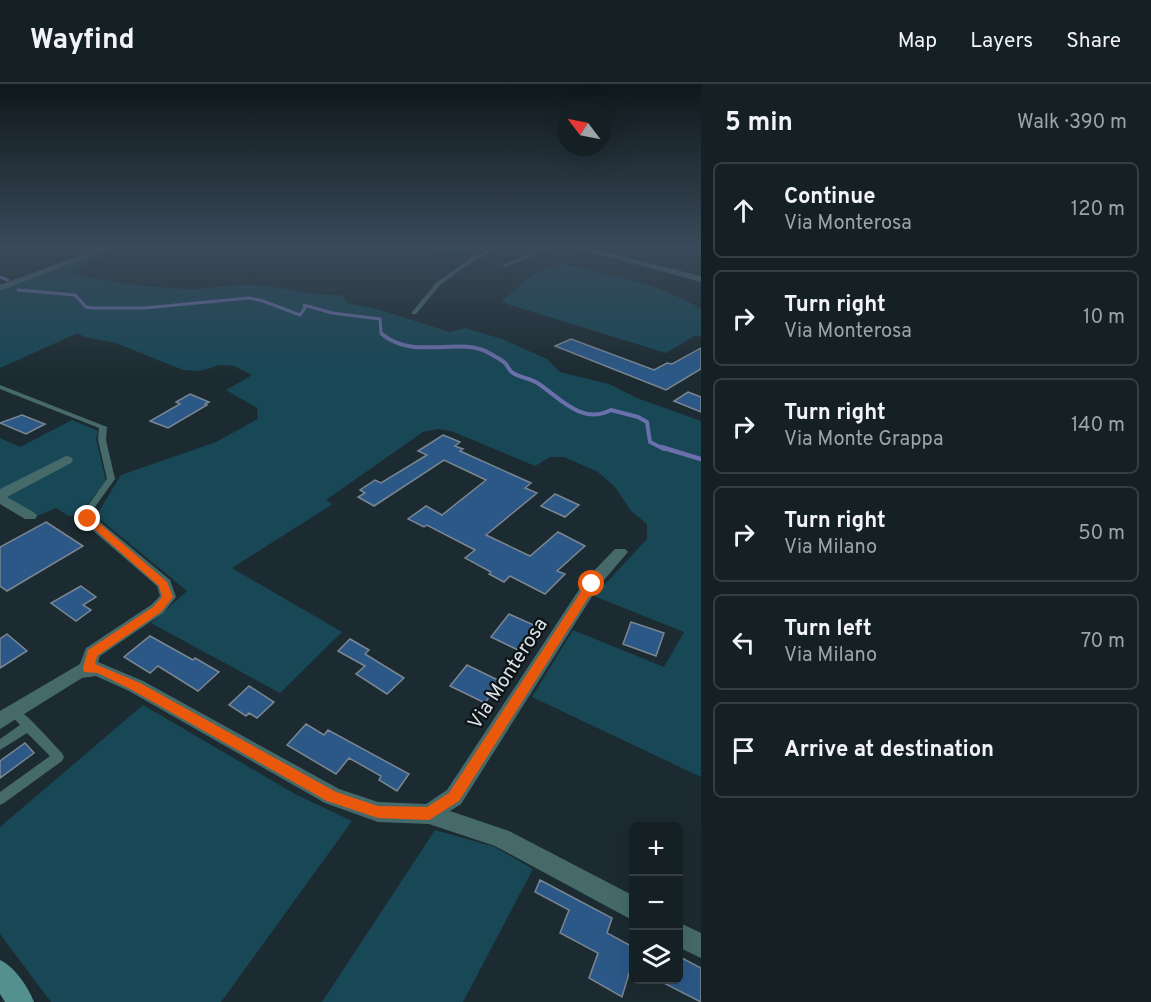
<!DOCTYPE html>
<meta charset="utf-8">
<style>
body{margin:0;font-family:Overpass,sans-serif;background:#1e282d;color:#f1f3f6}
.controls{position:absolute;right:18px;bottom:18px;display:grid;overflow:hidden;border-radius:9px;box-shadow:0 6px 24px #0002}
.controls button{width:54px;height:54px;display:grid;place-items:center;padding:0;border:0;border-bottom:2px solid #343e42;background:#152025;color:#f1f3f6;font:30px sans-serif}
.compass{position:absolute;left:557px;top:18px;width:54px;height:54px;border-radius:50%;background:#152025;box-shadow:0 6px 24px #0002;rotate:302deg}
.stop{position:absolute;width:18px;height:18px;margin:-14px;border:4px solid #ea580c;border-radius:50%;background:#fff}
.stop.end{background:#ea580c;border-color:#fff;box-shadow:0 2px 6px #0008}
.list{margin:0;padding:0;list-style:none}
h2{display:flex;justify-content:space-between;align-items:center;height:78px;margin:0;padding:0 24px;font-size:26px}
h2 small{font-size:20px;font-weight:400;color:#9da3a7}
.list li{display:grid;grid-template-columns:39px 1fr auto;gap:18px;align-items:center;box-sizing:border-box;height:96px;margin:0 12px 12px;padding:0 12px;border:2px solid #343e42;border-radius:9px}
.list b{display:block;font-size:22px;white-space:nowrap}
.list p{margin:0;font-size:20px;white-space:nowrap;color:#9da3a7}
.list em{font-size:20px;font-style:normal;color:#9da3a7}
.icon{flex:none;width:33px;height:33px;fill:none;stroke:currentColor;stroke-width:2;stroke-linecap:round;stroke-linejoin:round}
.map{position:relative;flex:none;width:701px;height:918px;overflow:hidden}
header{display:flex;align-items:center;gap:36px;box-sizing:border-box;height:84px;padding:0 30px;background:#152025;border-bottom:2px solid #343e42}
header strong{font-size:28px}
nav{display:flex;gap:33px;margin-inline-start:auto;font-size:21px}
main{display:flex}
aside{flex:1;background:#152025}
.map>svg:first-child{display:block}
.green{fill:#184756}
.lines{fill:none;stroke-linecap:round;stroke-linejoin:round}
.stream-far2{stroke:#6b6fab;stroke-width:3}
.stream-far1{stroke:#6b6fab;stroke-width:4}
.stream{stroke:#6b6fab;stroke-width:4.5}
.building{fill:#2b5887;stroke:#7b8692;stroke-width:1.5}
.lane{fill:#466a6a;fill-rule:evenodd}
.street{fill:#466a6a;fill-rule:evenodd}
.secondary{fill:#54908e;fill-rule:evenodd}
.route{fill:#ea580c}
.labels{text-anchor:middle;stroke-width:4.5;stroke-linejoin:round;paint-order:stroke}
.near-street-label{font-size:20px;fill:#d9e2e6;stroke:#0c1215}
</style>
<header>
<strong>Wayfind</strong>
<nav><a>Map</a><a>Layers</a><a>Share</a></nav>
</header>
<main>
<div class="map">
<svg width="701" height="918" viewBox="0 0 701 918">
<rect width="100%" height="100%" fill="#1c2b31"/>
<!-- green -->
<path class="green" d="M417,162h74c-23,13 -50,7 -74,0z
M96,170l4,2 -28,16c22,10 103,18 128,17 18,-2 37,-5 55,-4 29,1 57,12 87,10l5,8 33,7 70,22 15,-4 37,11 45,20 13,13 49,12 28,14 64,23v356l-169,-80 41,-67 91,37 20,-35 -90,-36 53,-57v-15l-16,-13 -16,-24 -17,-15 -34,-15h-14l-15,9 -84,-35 -13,-2 -15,3 -97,68 7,4 -101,64 110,64 -62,61 -129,-70 36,-32 -91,-75 25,-41 95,-33 42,-23 -1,-11 -31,-18 26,-15 -18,-9 -15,-1 -19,6 -17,-1 -67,-27 -32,-6 -6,-4 -78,35v-77z
M561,180c49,10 97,19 140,45v28l-5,-2 -30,18 -165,-51 32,-28z
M72,336l26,11 -2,8 10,42 -18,23 -18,13 -14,-9 -26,11 -30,-17v-64l20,9z
M143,621l152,89 57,27 -131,181h-170l-51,-68v-107z
M435,746l60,17 38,22 -70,133h-141z"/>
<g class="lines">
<!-- stream-far2 -->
<path class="stream-far2" d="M0,193l8,3
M18,206l57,5 11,12 6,1h52l105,-10 14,3 37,14 5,-7 -1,-3 28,8 48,6 1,14 3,3"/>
<!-- stream-far1 -->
<path class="stream-far1" d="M382,250c32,27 78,2 107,19 5,3 12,6 16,10 3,3 4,8 8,10 8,5 18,5 26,11 22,15 43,41 72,26l27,7 9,5 3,20 14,7"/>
<!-- stream -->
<path class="stream" d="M661,363l40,12"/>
</g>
<!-- building -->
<path class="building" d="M571,255l83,31 13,-7 5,1 29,-16v21l-35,21 -111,-44z
M688,308l13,5v15l-27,-11z
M190,310l19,8 -4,2 2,1 -39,23 -18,-7 30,-17 -4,-2z
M22,331l23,9 -19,10 -26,-11z
M443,351l17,7 -5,4 8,3 -3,2 71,32 -6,5 12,5 -51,42 44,21 28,-24 27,14 -28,25 8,3 -20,20 -35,-18 -6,6 -15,-8 2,-2 -26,-14 10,-8 -48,-25 -3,2 -16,-8 18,-13 16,9 44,-35 -42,-20 -70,46 -16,-9 7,-4 -5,-3 15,-10 6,3 46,-28 -9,-4z
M555,410l24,11 -14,12 -24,-11z
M46,438l37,24 -76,45 -7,-5v-39z
M81,502l15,11 -13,8 8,5 -15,11 -25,-18z
M509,530l27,12 -18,24 -27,-13z
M631,538l33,11 -8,23 -33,-12z
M7,550l20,17 -27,17v-29z
M150,552l43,24 2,-2 24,14 -21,19 -40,-25 -8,7 -26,-16z
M350,555l19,11 -4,4 39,24 -17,16 -31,-20 9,-8 -27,-15z
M467,581l33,16 -15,22 -35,-17z
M249,602l25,16 -17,16 -8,-5 -3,3 -17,-11z
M306,640l18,11 4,-5 81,44 -12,17 -18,-11 2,-4 -32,-18 -13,16 -49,-29z
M25,659l9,10 -34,25v-17z
M540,796l72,38 -5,15 26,14v13l-11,37 -33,-19 9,-25 -38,-20 9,-23 -34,-18z
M678,872l23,12v34l-43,-22h20z"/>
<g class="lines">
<!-- lane -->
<path class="lane" d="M495,162h5l-28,16 -32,23 -24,29h-4v-2l24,-29 32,-23z
M548,162h5l-47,21 -5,-1z
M0,301l107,42 -1,13 9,39 -23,32 -1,10h-6l-1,-10 23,-32 -9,-39 1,-12 -99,-39z
M14,623c12,5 38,36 48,46l2,4 -2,4 -58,42 -4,2v-13l50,-36 -23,-23 -27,17v-11l20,-14 -12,-13 2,-3z"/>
<!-- street -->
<path class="street" d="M106,162h10l-116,45v-6z
M569,162h12l120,30v6z
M66,372l5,1 2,3 -2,3 -64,34 28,16 2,3 -2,3h-10l-25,-15v-15z
M88,431l5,1 77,64 6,17 -13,16 -63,43 -2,6 45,19 196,108 39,13 48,2 21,-14 139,-211 29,-30h10l3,3 -30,35 -137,217 -11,7 59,20 125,65v25l-139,-75 -66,-22 -51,-2 -53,-19 -196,-112 -33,-15 -14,2 -82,51v-18l80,-47 6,-16 65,-43 9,-9 -3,-10 -74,-64 -2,-3 2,-3z
M678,838l23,11v25l-23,-11z"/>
<!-- secondary -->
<path class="secondary" d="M0,876c15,7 28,27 34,42h-29l-5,-8z"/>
</g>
<!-- sky -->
<linearGradient id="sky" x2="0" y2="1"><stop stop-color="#0f181b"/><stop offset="0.56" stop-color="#3a4a5a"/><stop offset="1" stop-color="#3a4a5a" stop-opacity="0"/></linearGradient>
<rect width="701" height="290" fill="url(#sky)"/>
<!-- route -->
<path class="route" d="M85,433h7l75,65 6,15 -12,15 -64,44 -2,8 45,19 196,109 42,14 49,1 22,-14 139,-212h8l1,3 -138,217 -30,19 -51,-2 -51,-17 -195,-111 -34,-17 -14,-1 -1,-4 5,-18 65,-43 9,-10 -3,-11 -74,-65z"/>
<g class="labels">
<!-- near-street labels -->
<g class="near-street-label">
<text transform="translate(507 589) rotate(-57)" y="7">Via Monterosa</text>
</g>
</g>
</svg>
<div class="controls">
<button>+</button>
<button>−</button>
<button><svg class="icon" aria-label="layers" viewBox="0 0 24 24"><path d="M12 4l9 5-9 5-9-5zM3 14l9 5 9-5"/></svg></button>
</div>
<svg class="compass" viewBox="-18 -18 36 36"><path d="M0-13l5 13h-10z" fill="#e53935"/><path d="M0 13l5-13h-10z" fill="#9da3a7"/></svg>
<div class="stop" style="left:592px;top:500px"></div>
<div class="stop end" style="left:88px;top:435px"></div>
</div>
<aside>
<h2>5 min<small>Walk · 390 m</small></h2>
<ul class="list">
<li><svg class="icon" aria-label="ahead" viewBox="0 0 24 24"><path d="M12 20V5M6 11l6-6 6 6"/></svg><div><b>Continue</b><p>Via Monterosa</p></div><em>120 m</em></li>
<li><svg class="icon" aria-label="right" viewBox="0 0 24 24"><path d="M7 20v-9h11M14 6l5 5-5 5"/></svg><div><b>Turn right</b><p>Via Monterosa</p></div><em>10 m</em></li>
<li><svg class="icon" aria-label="right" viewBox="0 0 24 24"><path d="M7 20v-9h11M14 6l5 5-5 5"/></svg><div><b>Turn right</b><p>Via Monte Grappa</p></div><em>140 m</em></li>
<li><svg class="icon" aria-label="right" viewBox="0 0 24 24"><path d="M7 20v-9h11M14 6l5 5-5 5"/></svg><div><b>Turn right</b><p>Via Milano</p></div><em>50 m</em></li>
<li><svg class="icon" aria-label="left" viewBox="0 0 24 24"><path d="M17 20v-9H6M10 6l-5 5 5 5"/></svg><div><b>Turn left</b><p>Via Milano</p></div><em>70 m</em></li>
<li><svg class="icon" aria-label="arrive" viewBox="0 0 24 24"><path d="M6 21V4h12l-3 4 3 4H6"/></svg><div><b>Arrive at destination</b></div></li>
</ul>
</aside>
</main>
